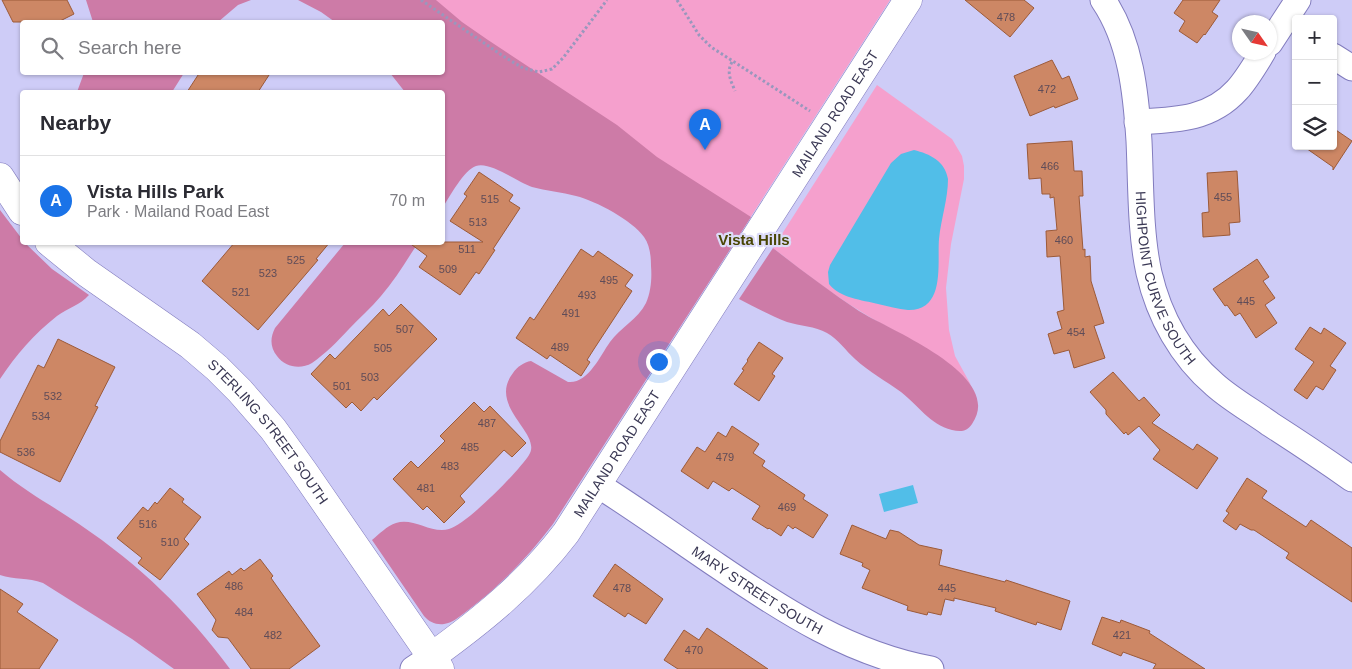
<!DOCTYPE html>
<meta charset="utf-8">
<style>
body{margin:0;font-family:Helvetica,sans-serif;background:#f7f7f7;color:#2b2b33}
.controls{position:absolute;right:15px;top:15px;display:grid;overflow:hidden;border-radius:5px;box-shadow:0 1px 4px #0004}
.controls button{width:45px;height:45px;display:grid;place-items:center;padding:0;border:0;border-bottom:1px solid #e1e1e2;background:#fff;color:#2b2b33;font:25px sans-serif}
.compass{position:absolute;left:1232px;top:15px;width:45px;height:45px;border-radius:50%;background:#fff;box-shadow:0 1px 4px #0004;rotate:124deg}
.you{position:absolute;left:658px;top:361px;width:18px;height:18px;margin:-12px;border:4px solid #fff;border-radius:50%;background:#1a73e8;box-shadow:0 0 0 8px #1a73e833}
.badge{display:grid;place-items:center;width:32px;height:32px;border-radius:50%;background:#1a73e8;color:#fff;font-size:16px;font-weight:700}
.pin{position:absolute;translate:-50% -41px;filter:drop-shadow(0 1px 2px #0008)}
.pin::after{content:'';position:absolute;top:26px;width:18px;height:15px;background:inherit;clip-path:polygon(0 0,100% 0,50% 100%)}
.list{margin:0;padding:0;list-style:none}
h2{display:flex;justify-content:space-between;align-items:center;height:65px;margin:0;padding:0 20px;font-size:21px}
h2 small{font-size:16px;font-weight:400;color:#7c7c81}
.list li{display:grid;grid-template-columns:32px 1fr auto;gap:15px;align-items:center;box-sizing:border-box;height:90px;padding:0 20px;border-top:1px solid #e1e1e2}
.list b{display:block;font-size:19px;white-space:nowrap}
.list p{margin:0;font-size:16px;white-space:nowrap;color:#7c7c81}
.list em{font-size:16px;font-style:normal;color:#7c7c81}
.icon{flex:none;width:28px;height:28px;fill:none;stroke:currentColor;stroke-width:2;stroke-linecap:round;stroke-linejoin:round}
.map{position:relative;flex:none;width:1352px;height:669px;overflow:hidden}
.search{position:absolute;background:#fff;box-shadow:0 1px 4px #0004;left:20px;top:20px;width:425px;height:55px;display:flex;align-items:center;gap:12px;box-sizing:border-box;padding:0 18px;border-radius:5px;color:#7c7c81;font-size:19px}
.panel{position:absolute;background:#fff;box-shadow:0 1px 4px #0004;left:20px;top:90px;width:425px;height:155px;border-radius:5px}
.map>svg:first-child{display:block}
.green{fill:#f5a0cd}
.forest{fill:#cd7ba7}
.water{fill:#51bee8}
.building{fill:#cd8765;stroke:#9c5a39}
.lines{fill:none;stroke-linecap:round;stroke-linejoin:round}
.street-casing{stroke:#827cbe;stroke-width:27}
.secondary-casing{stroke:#827cbe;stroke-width:29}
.path{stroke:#9997bd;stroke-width:3;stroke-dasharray:2.5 2.5;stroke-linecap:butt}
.street{stroke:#fff;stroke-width:25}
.secondary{stroke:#fff;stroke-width:28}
.labels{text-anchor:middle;stroke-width:4.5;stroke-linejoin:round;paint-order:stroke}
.number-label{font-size:11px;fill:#5f4c58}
.street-label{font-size:14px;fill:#3a3854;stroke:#dcdbf8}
.neighbourhood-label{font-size:15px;font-weight:bold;fill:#494604;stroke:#dcdbf8}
</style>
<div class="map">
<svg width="1352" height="669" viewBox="0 0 1352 669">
<rect width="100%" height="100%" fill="#ceccf7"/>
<!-- green -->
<path class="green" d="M383,0h507l-149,232 -299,-210z
M877,85l75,54 10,17 2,10v13l-13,65 -5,44 3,42 6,26 16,29c-30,-35 -73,-50 -111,-74 -31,-19 -59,-41 -87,-63z"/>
<!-- forest -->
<path class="forest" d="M86,0h165l-13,5 -20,17h-125z
M298,0h138l26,22 26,18 129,85 40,32 94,60 -198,307c-25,33 -53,62 -86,87 -7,5 -14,12 -23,13 -8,1 -15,-2 -20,-8l-52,-76c7,-6 15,-14 24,-17 17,-6 35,11 53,6 17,-4 70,-58 80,-74 14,-22 -42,-48 -16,-82 4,-6 11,-11 18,-12l37,21c20,2 32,-26 42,-40 10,-14 28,-23 36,-39 5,-11 6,-25 5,-37 0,-9 -1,-21 -7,-29 -12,-17 -48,-36 -68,-41 -14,-4 -30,-5 -44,-9 -15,-5 -42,-26 -56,-21 -12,4 -26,30 -33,41l-1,-115h-37l-15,-19 52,-1v-50h-107l-14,-10z
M84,73v-1l100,1 -12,19h-95z
M0,210l22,29v3l3,1 27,26 37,26c-9,10 -21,13 -32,21 -23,18 -41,39 -57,63z
M345,243h73c-12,18 -23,37 -37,53 -10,12 -22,22 -32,33 -11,12 -24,25 -37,34 -12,7 -27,4 -35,-7 -7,-9 -7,-18 -2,-28z
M773,248c28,22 56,43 86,63 30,19 147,64 113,113 -5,8 -12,8 -20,6 -23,-6 -33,-24 -51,-38 -15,-11 -32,-20 -46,-33 -9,-8 -17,-20 -28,-26 -12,-7 -27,-7 -40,-11 -16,-6 -32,-15 -48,-23z
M0,470c24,21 53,36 79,54 62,42 107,86 151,145h-56l-42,-30 -89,-56c-15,-6 -29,-3 -43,-8z"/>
<!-- water -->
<path class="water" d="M914,150c16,4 31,11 34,29 0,20 -7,40 -9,60 -2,24 7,72 -31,71 -10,-1 -20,-4 -30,-6 -16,-4 -38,-6 -49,-20l-1,-12 2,-7 61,-102 10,-9z
M913,485l5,18 -34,9 -5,-18z"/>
<!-- building -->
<path class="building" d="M2,0h65l7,14 -16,8h-45z
M965,0h59l10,8 -24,29z
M1183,0h37l-8,12 6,4 -13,19 -1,-1 -7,9 -18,-12 6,-10 -11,-8z
M1052,60l10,19 7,-3 9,23 -23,9 -1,-2 -24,10 -16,-40z
M200,72h71l-13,20h-71z
M1333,128l19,13 -19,29v-3l-30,-21h30z
M1072,141l2,30h8l1,25h-4l4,54 2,-1v8l5,-1 1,25 13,42 -10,3 11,32 -31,10 -5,-18 -15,4 -6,-20 14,-5 -5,-17 7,-2 -4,-54 -13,1 -1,-26 11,-1 -3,-33 -4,1v-4h-8l-1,-16 -12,1 -2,-35z
M1237,171l3,51 -11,1 1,12 -27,2 -1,-24 7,-1 -2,-39z
M479,172l34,23 -4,6 11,7 -27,41 2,1 -16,24 -3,-2 -16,23 -41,-28 8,-11 -19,-14h75l-33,-21 17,-25 -3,-2z
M235,242h95l-14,17 2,1 -60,70 -56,-49z
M581,249l12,8 5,-6 35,24 -8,11 7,5 -38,58 -7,11 3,2 -9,14 -31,-21 -3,4 -31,-21 14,-21 4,3z
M1257,259l12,18 -6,4 12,17 -10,7 12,18 -21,15 -16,-25 -5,3 -8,-11 -2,1 -12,-17z
M401,304l36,35 -60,61 -3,-3 -13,14 -9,-9 -6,6 -35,-34 19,-20 5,5 48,-50 6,7z
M1310,327l11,7 3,-6 22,15 -16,23 6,4 -13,20 -7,-4 -9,13 -13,-9 20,-28 -19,-13z
M58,339l57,28 -20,39 3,1 -38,75 -60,-30v-11l38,-76 6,3z
M759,342l24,16 -11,16 3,2 -16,25 -25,-17 10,-14 -2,-1 6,-8 -1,-1z
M1113,372l26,29 5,-4 16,18 -8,8 41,27 4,-6 21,14 -21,31 -44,-30 7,-9 -21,-24 -11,9 -2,-3 -2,2 -18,-20v-4l-16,-18z
M474,402l10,10 6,-6 36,37 -14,14 -8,-7 -44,46 5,6 -21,21 -17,-17 -4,4 -30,-31 18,-18 7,7 27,-27 -5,-5z
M732,426l27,18 -6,9 12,8 -3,5 43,29 -2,4 25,16 -15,23 -18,-11 -2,2 -5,-4 -7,11 -12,-8 -1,1 -16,-10 8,-13 -28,-18 -3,3 -16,-10 -5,8 -27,-18 16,-24 8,5 13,-20 8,5z
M1247,478l20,13 -5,7 44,29 5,-7 41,28v54l-66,-44 3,-5 -35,-23h-3l-11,-6 -4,6 -13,-9 6,-8 -3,-2z
M170,488l14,11 -2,3 19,15 -17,22 5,5 -29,36 -22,-17 4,-5 -25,-20 26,-31 5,4 7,-9 2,2z
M852,525l34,14 4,-9 9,2 20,13 23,5 -3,15 66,17 1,-2 64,21 -9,29 -24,-8 -1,3 -41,-14 1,-3 -42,-10v3l-9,-2 -4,16 -13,-3 -1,3 -20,-5 1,-4 -46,-18 8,-18 -8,-4 1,-3 -23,-9z
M260,559l13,17 -2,2 12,17 37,51 -31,23h-38l-23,-31 -10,-1 -6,-7 4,-10 -19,-26 32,-23 3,4 9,-7 3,3z
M615,564l48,35 -17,25 -18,-11 -3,4 -32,-21z
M0,589l23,15 -6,8 41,28 -19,29h-39z
M1102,617l18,6 1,-3 29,11 -1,2 56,36h-52l3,-5 -33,-12 -2,4 -29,-12z
M707,628l61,41h-90l-14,-9 20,-30 15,10z"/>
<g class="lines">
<defs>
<g id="street">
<path id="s1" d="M1103,0c28,41 33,94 36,141 2,42 1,92 10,132 10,43 32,83 66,112 17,15 37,26 55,39 28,18 55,36 82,55"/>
<path d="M1270,43l28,-43"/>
<path d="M1333,56l19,12"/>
<path d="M1137,122c37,-2 73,-2 100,-32 10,-11 18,-25 26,-38"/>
<path id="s2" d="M598,485c41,26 80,54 120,81 66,45 132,88 213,103"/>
<path d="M413,669l18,-12"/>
</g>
<g id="secondary">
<path d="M0,177l22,34"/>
<path id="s3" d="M49,242l38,31 103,72 27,23 23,23 33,38 31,43 136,197"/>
<path id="s4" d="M431,657c51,-37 96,-73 135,-124l342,-533"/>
</g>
</defs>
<!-- street casing -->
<use href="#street" class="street-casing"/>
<!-- secondary casing -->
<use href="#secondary" class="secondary-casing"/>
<!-- path -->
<path class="path" d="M421,0l85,58 17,10 16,4 13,-3 11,-11 44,-58
M677,0l22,35 12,12 99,64
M732,62c-6,10 -1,19 3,29"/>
<!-- street -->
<use href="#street" class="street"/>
<!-- secondary -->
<use href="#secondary" class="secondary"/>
</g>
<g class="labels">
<!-- number labels -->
<g class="number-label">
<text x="1006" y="21">478</text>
<text x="1047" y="93">472</text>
<text x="1050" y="170">466</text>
<text x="1223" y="201">455</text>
<text x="490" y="203">515</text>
<text x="478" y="226">513</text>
<text x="1064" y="244">460</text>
<text x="467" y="253">511</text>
<text x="296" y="264">525</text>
<text x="448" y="273">509</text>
<text x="268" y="277">523</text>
<text x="609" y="284">495</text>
<text x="241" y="296">521</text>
<text x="587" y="299">493</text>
<text x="1246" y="305">445</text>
<text x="571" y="317">491</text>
<text x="405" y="333">507</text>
<text x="1076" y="336">454</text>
<text x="560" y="351">489</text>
<text x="383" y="352">505</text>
<text x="370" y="381">503</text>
<text x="342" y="390">501</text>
<text x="53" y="400">532</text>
<text x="41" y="420">534</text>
<text x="487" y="427">487</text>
<text x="470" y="451">485</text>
<text x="26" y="456">536</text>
<text x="725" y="461">479</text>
<text x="450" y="470">483</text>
<text x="426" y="492">481</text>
<text x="787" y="511">469</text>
<text x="148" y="528">516</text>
<text x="170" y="546">510</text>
<text x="234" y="590">486</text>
<text x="622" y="592">478</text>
<text x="947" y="592">445</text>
<text x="244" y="616">484</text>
<text x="273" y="639">482</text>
<text x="1122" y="639">421</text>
<text x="694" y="654">470</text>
</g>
<!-- street labels -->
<g class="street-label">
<text dy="5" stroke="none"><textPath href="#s4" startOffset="682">MAILAND ROAD EAST</textPath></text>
<text dy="5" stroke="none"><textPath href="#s1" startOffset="289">HIGHPOINT CURVE SOUTH</textPath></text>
<text dy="5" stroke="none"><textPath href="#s3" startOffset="292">STERLING STREET SOUTH</textPath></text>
<text dy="5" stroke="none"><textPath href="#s4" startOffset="278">MAILAND ROAD EAST</textPath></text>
<text dy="5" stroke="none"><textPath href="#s2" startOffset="191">MARY STREET SOUTH</textPath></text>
</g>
<!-- neighbourhood labels -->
<g class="neighbourhood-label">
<text x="754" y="245">Vista Hills</text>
</g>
</g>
</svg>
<div class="controls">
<button>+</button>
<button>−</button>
<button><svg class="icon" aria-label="layers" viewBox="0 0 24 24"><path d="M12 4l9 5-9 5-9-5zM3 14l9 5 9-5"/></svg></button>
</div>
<svg class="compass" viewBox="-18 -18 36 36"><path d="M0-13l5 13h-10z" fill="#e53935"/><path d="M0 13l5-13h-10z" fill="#7c7c81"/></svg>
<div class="you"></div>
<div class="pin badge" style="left:705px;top:150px">A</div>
<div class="search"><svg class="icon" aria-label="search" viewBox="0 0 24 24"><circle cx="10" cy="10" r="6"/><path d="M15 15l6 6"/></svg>Search here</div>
<section class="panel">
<h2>Nearby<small></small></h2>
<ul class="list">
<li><span class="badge">A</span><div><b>Vista Hills Park</b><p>Park · Mailand Road East</p></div><em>70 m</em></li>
</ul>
</section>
</div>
